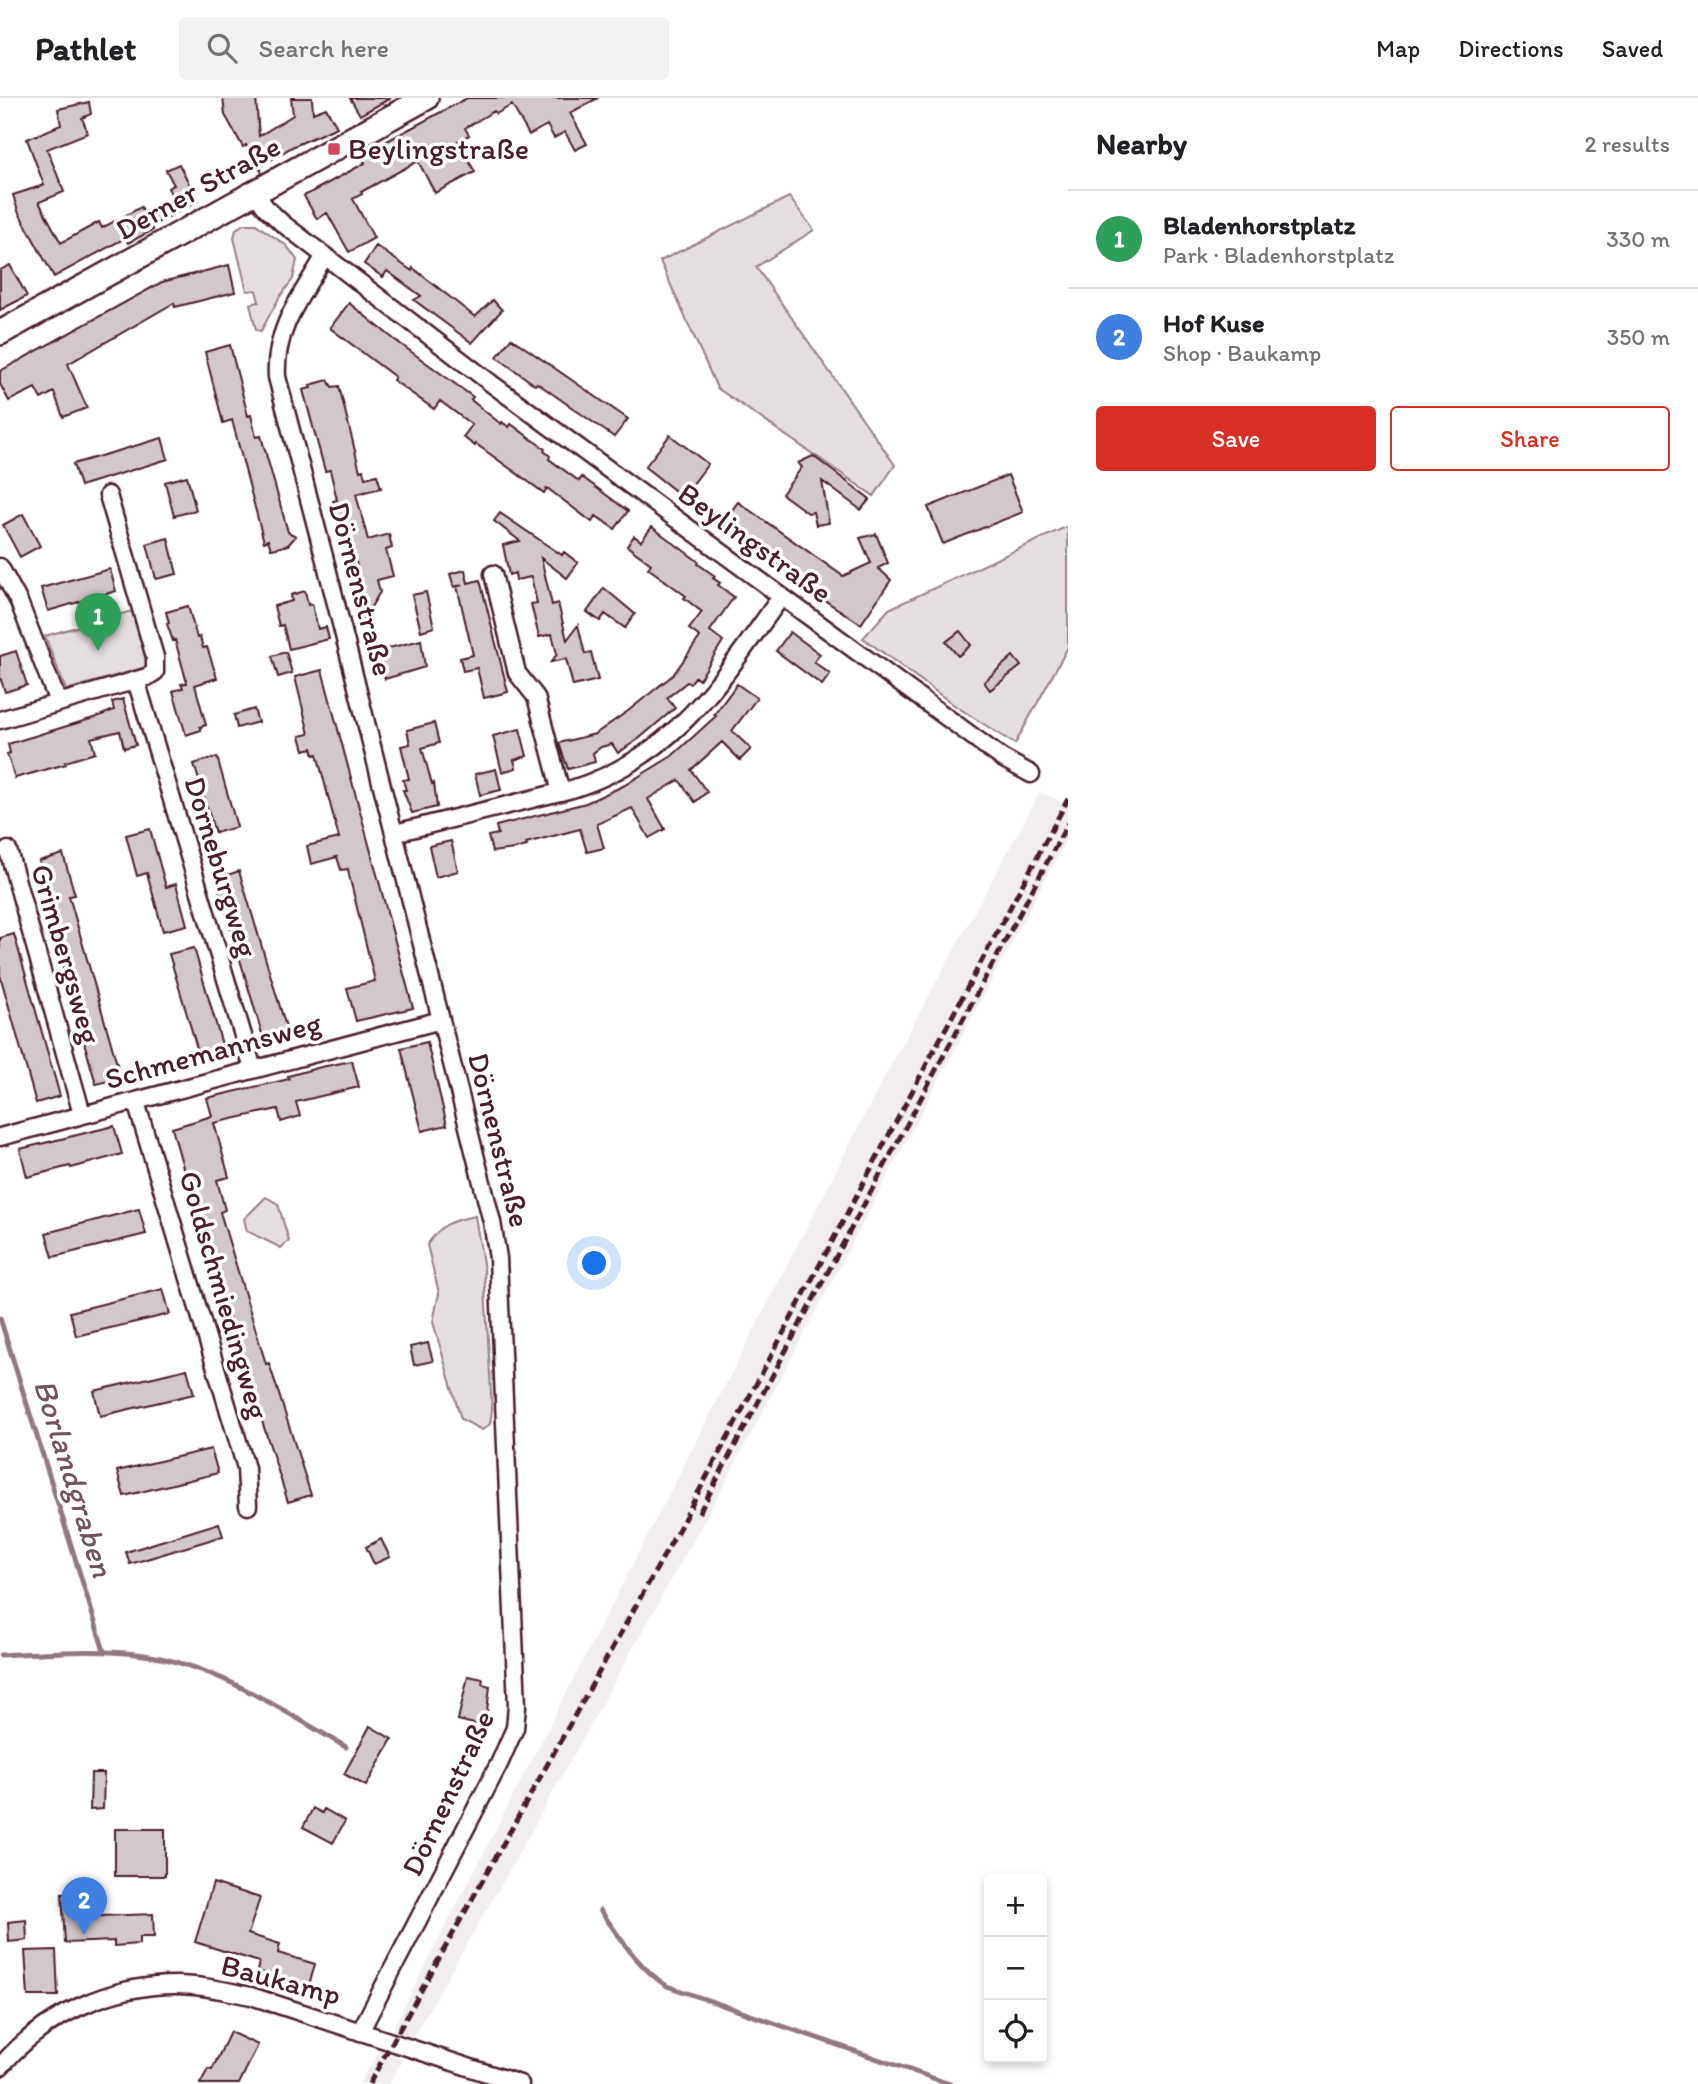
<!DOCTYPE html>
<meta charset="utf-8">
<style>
body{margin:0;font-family:Itim,sans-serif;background:#f2f2f2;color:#202124}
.controls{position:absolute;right:21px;bottom:21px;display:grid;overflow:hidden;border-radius:7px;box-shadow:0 4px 10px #0003}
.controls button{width:63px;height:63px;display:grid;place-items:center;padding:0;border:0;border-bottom:2px solid #e0e0e0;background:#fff;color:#202124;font:35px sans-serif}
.you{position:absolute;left:595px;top:1166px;width:24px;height:24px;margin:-18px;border:5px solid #fff;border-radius:50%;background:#1a73e8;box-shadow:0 0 0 10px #1a73e833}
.badge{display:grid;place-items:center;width:46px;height:46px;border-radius:50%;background:#d93025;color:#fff;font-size:23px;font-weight:700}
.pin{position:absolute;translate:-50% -58px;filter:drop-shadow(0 2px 4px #0008)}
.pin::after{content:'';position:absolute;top:37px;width:24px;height:21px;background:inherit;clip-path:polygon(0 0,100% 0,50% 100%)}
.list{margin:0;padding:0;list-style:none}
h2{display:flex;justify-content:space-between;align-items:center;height:91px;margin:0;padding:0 28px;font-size:30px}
h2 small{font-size:23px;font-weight:400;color:#757577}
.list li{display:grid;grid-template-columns:46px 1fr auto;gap:21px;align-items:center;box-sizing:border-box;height:98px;padding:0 28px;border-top:2px solid #e0e0e0}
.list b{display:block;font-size:26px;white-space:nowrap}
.list p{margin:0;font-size:23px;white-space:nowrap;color:#757577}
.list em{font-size:23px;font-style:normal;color:#757577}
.actions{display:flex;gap:14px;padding:21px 28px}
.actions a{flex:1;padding:16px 0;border:2px solid #d93025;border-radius:7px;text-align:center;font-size:24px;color:#d93025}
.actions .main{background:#d93025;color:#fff}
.icon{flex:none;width:38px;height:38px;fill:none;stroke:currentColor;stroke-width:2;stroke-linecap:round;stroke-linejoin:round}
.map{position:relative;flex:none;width:1068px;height:1986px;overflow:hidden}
header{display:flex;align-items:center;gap:42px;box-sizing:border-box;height:98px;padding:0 35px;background:#fff;border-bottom:2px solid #e0e0e0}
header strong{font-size:33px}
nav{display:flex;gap:38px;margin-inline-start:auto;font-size:24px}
.search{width:490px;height:63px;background:#f2f2f2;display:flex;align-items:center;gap:18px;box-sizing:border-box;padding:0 24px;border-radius:7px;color:#757577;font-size:26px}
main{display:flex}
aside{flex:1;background:#fff}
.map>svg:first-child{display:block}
.built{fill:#f2eeef}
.green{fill:#e5dee0;stroke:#987e86;stroke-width:2}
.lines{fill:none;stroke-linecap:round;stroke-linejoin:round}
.stream{stroke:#91787e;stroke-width:5}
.building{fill:#d2c7cb;stroke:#4a1f2b;stroke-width:2}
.minor-casing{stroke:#4a1f2b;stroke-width:21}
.secondary-casing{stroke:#4a1f2b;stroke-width:28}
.minor{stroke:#fff;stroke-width:16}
.secondary{stroke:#fff;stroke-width:23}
.rail{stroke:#4a1f2b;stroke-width:5;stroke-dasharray:10 5;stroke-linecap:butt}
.poi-dot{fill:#d1495b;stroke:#fff;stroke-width:2.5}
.labels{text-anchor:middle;stroke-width:7;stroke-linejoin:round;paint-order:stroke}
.poi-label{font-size:30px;fill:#4a1f2b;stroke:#fff;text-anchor:start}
.street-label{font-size:30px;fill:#4a1f2b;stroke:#fff}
.water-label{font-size:32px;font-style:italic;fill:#74535c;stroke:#fff}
</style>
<header>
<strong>Pathlet</strong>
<div class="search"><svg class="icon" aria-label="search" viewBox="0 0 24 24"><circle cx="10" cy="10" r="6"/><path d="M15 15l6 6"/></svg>Search here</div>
<nav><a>Map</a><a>Directions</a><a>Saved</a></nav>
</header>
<main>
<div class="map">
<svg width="1068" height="1986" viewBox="0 0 1068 1986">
<rect width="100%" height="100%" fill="#fff"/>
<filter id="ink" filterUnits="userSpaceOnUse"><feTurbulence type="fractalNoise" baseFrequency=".0143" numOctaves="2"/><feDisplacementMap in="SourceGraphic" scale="14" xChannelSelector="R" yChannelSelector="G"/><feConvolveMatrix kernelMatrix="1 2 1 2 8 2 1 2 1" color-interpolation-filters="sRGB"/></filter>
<g filter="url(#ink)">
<!-- built -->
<path class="built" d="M1040,694l28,12v33l-3,5 -346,652 -210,377 -96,166 -21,-7 493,-954z
M380,1952l23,10 -14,24h-30z"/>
<!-- green -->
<path class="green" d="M789,99l25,33 -58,37 139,198 -21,31 -157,-108 -57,-127z
M244,126h12l4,3 27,19 10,14 -4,19 -14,19 -18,33 -5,-1 -6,-26 9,-2 -3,-12 -9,1 -13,-53 2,-9z
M1068,428v121l-53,97 -58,-37 -94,-69 26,-29z
M132,513l17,55 -83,24 -21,-54z
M266,1099l12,7 11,37 -8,7 -34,-17 -3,-12z
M475,1118l9,53 8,141 -2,14 -8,6 -21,-11 -28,-97 6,-29 -12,-48c14,-21 23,-24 48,-29z"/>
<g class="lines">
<!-- stream -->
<path class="stream" d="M0,1220l104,333
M0,1557c47,-2 97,-7 144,0 74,11 138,55 202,92
M600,1812c20,27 38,58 67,76l283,98"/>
</g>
<!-- building -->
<path class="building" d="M223,0h33l3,38 34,-21 -2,-17h21l1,15 13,-5 11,19 -45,20 -31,19v5l-15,-26 -3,2 -18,-32z
M350,0h41l-31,17z
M467,0h131l-28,15 17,31 -12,6 -10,-18 -11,6 -7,-13 -18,10 -17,-30 -16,9 -2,-3 -29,17 4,7 -11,6 17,31 -40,21 -17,-32 -57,31 1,2 -9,5 21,39 -25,14 -22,-39 -10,6 -13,-23 61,-33 -4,-8z
M89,4l2,12 -9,4 6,15 -41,16 17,43 -25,10 22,41 38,-21 3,6 39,-21 4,7 29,-15 -6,-11 6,-3 -8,-15 13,-6 19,37 -47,25 2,4 -25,13 -3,-5 -71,39 -36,-66 -5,-16 31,-10 -17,-46 34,-14 -3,-16z
M376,148l36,25 1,-3 62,49 18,-17 9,10 -30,33 -58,-43 7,-4 -34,-25 -4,6 -19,-13z
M10,167l17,31 -27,14v-40z
M229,167l6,27 -60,15 -1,-4 -106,61 19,44 -24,9 -9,-25 -13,7 -6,-11 -26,13 -9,-17v-13l162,-89z
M349,205l46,37 78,57 -2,3 30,24 1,-2 7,5 2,-3 34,25 -1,2 6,5 -1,3 30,22 3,-4 46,34 -13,18 -19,-13 -4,6 -45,-34 -3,5 -68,-49 -1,2 -12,-9 9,-12 -32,-24 -6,8 -41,-29 2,-3 -65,-49z
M511,240l117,81 -14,18 -77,-54 -2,2 -38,-28z
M230,247l18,71 3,-1 5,22 5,-1 27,96 8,4 -8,9 -11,3 -6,1 -3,-9 -4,2 -32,-122 -9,3 -18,-71z
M328,282l4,7 7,-1 21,85 3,-1 2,8 12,-3 4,13 -25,6 12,46 21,-6 3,14 -6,2 7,26 -16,4 3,12 -17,28 -12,-46 7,-2 -6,-29 -8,2 -11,-44 4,-1 -7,-30 -5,1 -22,-81 8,-2 -1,-3z
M670,337l38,29 -25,33 -38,-30z
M162,340l6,21 -88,27 -7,-22z
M813,358l57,43 -9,11 -39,-29 7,42 -13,2 -3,-13 -5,1 -26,-19 20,-27 -4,-4z
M1008,377l15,37 -80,32 -15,-37z
M187,378l9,34 -22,6 -9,-34z
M738,404l105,74 28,-13 -11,-25 16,-4 12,29 -10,5 13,12 -30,44 -64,-42 2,-2 -78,-55z
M500,415l62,42 2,-3 14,11 -11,15 -26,-20 11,47 6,-2 9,37 11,-15 7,29 6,-2 7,28 -25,6 -7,-27 -15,3 6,-8 -5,-20 -13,3 -8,-33 6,-1 -6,-26 -15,3 -1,-7 -6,2 -6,-30 17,-4 -26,-20z
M23,416l17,32 -20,11 -17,-32z
M652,429l47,35 -1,2 17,12 -2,2 7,5 -2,2 16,12 -24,34 13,10 -24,39 -4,-3 -5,7 -3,-2 -20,16 8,10 -35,30 -22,15 -6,-9 -11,3 -8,6 2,9 -27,7 -9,-26 36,-9 33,-23 45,-36 27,-38 -11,-8 13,-17 -18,-14 2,-2 -38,-28 3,-4 -24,-18 7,-10 7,5z
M168,440l9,36 -21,5 -9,-35z
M110,471l6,22 -68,20 -7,-23z
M465,472l3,13 12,-3 28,112 -24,6 -7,-30 -14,3 -3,-13 13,-3 -16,-69 6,-1 -9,2 -4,-13z
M604,490l31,26 -10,14 -20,-14 -5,7 -13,-9z
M305,493l3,14 4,-1 6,25 8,-2 3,12 -40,10 -6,-24 -4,1 -5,-20 18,-5 -1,-6z
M426,494l8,35 -13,4 -9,-36z
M188,508l9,32 3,-1 3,11 4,-1 10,31 -22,7 11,40 -6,2 1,3 -15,5 -13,-44 10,-3 -2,-4 6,-1 -12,-43 -2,1 -6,-17 2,-1 -3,-11z
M960,533l11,14 -13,11 -12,-14z
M790,534l30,22 -6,8 16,12 -8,11 -46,-34z
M421,542l4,27 -40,12 -6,-25 7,-2 -1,-3z
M16,553l11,34 -22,7 -5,-15v-21z
M286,554l6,21 -14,4 -6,-21z
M1013,558l8,10 -31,24 -6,-8z
M322,572l91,338 -57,13 -9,-33 28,-7 -26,-106 -1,-6 -7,1 -4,-13 -26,7 -4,-18 32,-8 -22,-84 -3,1 -2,-7 -8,2 -4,-14 9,-2 -14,-57z
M737,586l20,14 -25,33 19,18 -11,11 -18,-18 -31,28 16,22 -12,10 -16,-22 -31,19 17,30 -16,9 -17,-30 -35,16 7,24 -17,4 -7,-23 -54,14 1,3 -13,3 -22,3 -4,-16 10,-2 -2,-8 90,-23 37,-17 49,-30 44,-40 -2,-1z
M123,601l13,46 -12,3 -4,-17 -29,7 4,15 -30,9 1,2 -51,14 -8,-24 3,-1 -2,-9 89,-27 17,-7 -2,-8z
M254,611l4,13 -21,6 -3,-13z
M434,625l5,20 -17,5 10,36 2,-1 3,24 -25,6 -9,-23h3l-3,-10 6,-1 -8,-33 9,-2 -3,-14z
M520,631l7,27 -13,4 2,8 -14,4 -9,-36z
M217,659l20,70 -22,6 -21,-69z
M496,671l5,21 -21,5 -5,-21z
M150,731l16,58 10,-3 11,41 -24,6 -16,-58 -10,3 -11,-41z
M451,743l7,30 -22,6 -7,-31z
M63,756l12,41 -6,1 52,182 -25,6 -46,-161 6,-2 -17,-60z
M239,773l48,159 -24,7 -47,-158z
M14,836l46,162 -24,7 -36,-128v-37z
M194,850l29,100 -24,7 -30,-101z
M427,944l20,83 -25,6 -21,-83z
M352,963l7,26 -63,15 4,14 -19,6 -3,-13 -64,14 15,54 -12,3 8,30 -5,2 46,152 3,-1 42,132 -23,7 -72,-224h-2l-42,-150 40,-12 -5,-18 82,-19 -1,-3 33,-9z
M114,1028l8,28 -51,14 -1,-2 -43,11 -7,-28z
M139,1111l7,25 -93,23 -7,-24z
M163,1191l7,25 -94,22 -6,-24z
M428,1245l5,18 -19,4 -4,-18z
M187,1271l7,25 -94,22 -6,-25z
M211,1351l7,24 -94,23 -7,-25z
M219,1425l4,13 -93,28 -4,-12z
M381,1441l9,18 -16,7 -8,-17z
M468,1578l15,3 -1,5 8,2 -3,25 -5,15 -24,-6z
M370,1628l22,13 -26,47 -22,-12z
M91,1675h13l-1,36 -13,1z
M313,1710l9,5 2,-4 21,12 -12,22 -30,-16z
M115,1731h50v47h-50z
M213,1785l47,15 -12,36 32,10 -2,9 37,11 -6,22 -52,-15 2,-9 -64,-20z
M89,1795l1,19 10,4 53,-2 1,23h-15v7l-25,2v-5l-49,2 -3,-49z
M26,1822l1,20 -18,2 -1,-20z
M56,1852l2,46h-30l-3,-45z
M230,1934l28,13 -19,39h-39l8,-15 4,1z"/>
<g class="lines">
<defs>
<path id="minor" d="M255,95l11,15 16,15 210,161 510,374 29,16
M324,159c-23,40 -50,72 -47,120l49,187 166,658 6,36 19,448 -2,22 -16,36 -139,268
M0,469l19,35 39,100
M493,476l24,99 19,24 25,95
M136,582l117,389
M0,622l147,-43 8,-5v-15l-47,-162
M395,735l177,-44c105,-33 148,-108 209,-192
M8,752l74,264
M136,1004l110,366 2,38
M0,1039l441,-117
M0,1969c43,-51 109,-82 176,-82 25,0 50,6 75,11l269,88"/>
<path id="secondary" d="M0,235l426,-235"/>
</defs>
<!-- minor casing -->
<use href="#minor" class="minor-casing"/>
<!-- secondary casing -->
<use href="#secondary" class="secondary-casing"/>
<!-- minor -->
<use href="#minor" class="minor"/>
<!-- secondary -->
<use href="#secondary" class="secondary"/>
<!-- rail -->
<path class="rail" d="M699,1415l369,-690
M369,1986l312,-559 387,-726"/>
</g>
</g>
<!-- markers -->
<rect class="poi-dot" x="327" y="44" width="14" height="14" rx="3.5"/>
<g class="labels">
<!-- poi labels -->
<g class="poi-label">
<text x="348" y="61">Beylingstraße</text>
</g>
<!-- street labels -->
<g class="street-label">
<text transform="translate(198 90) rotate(-29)" y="10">Derner Straße</text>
<text transform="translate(755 445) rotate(36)" y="10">Beylingstraße</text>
<text transform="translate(361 491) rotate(75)" y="10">Dörnenstraße</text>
<text transform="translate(221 769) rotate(73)" y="10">Dorneburgweg</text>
<text transform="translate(66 856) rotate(74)" y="10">Grimbergsweg</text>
<text transform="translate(213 953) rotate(-15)" y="10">Schmemannsweg</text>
<text transform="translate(499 1042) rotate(76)" y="10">Dörnenstraße</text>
<text transform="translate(224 1197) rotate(74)" y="10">Goldschmiedingweg</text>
<text transform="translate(448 1695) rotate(-65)" y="10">Dörnenstraße</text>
<text transform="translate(281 1882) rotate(15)" y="10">Baukamp</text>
</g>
<!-- water labels -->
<g class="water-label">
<text transform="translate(74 1380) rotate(73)" y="11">Borlandgraben</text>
</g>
</g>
</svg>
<div class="controls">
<button>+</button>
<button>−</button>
<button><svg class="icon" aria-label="locate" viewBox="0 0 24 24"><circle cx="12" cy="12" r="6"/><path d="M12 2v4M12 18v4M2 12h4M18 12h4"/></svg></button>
</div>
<div class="you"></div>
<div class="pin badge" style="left:98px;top:553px;background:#2e9e5b">1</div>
<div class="pin badge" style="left:84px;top:1837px;background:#3f7fe0">2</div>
</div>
<aside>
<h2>Nearby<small>2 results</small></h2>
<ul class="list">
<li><span class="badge" style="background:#2e9e5b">1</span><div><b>Bladenhorstplatz</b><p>Park · Bladenhorstplatz</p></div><em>330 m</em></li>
<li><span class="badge" style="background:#3f7fe0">2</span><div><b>Hof Kuse</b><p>Shop · Baukamp</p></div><em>350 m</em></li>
</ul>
<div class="actions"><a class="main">Save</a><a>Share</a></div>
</aside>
</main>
